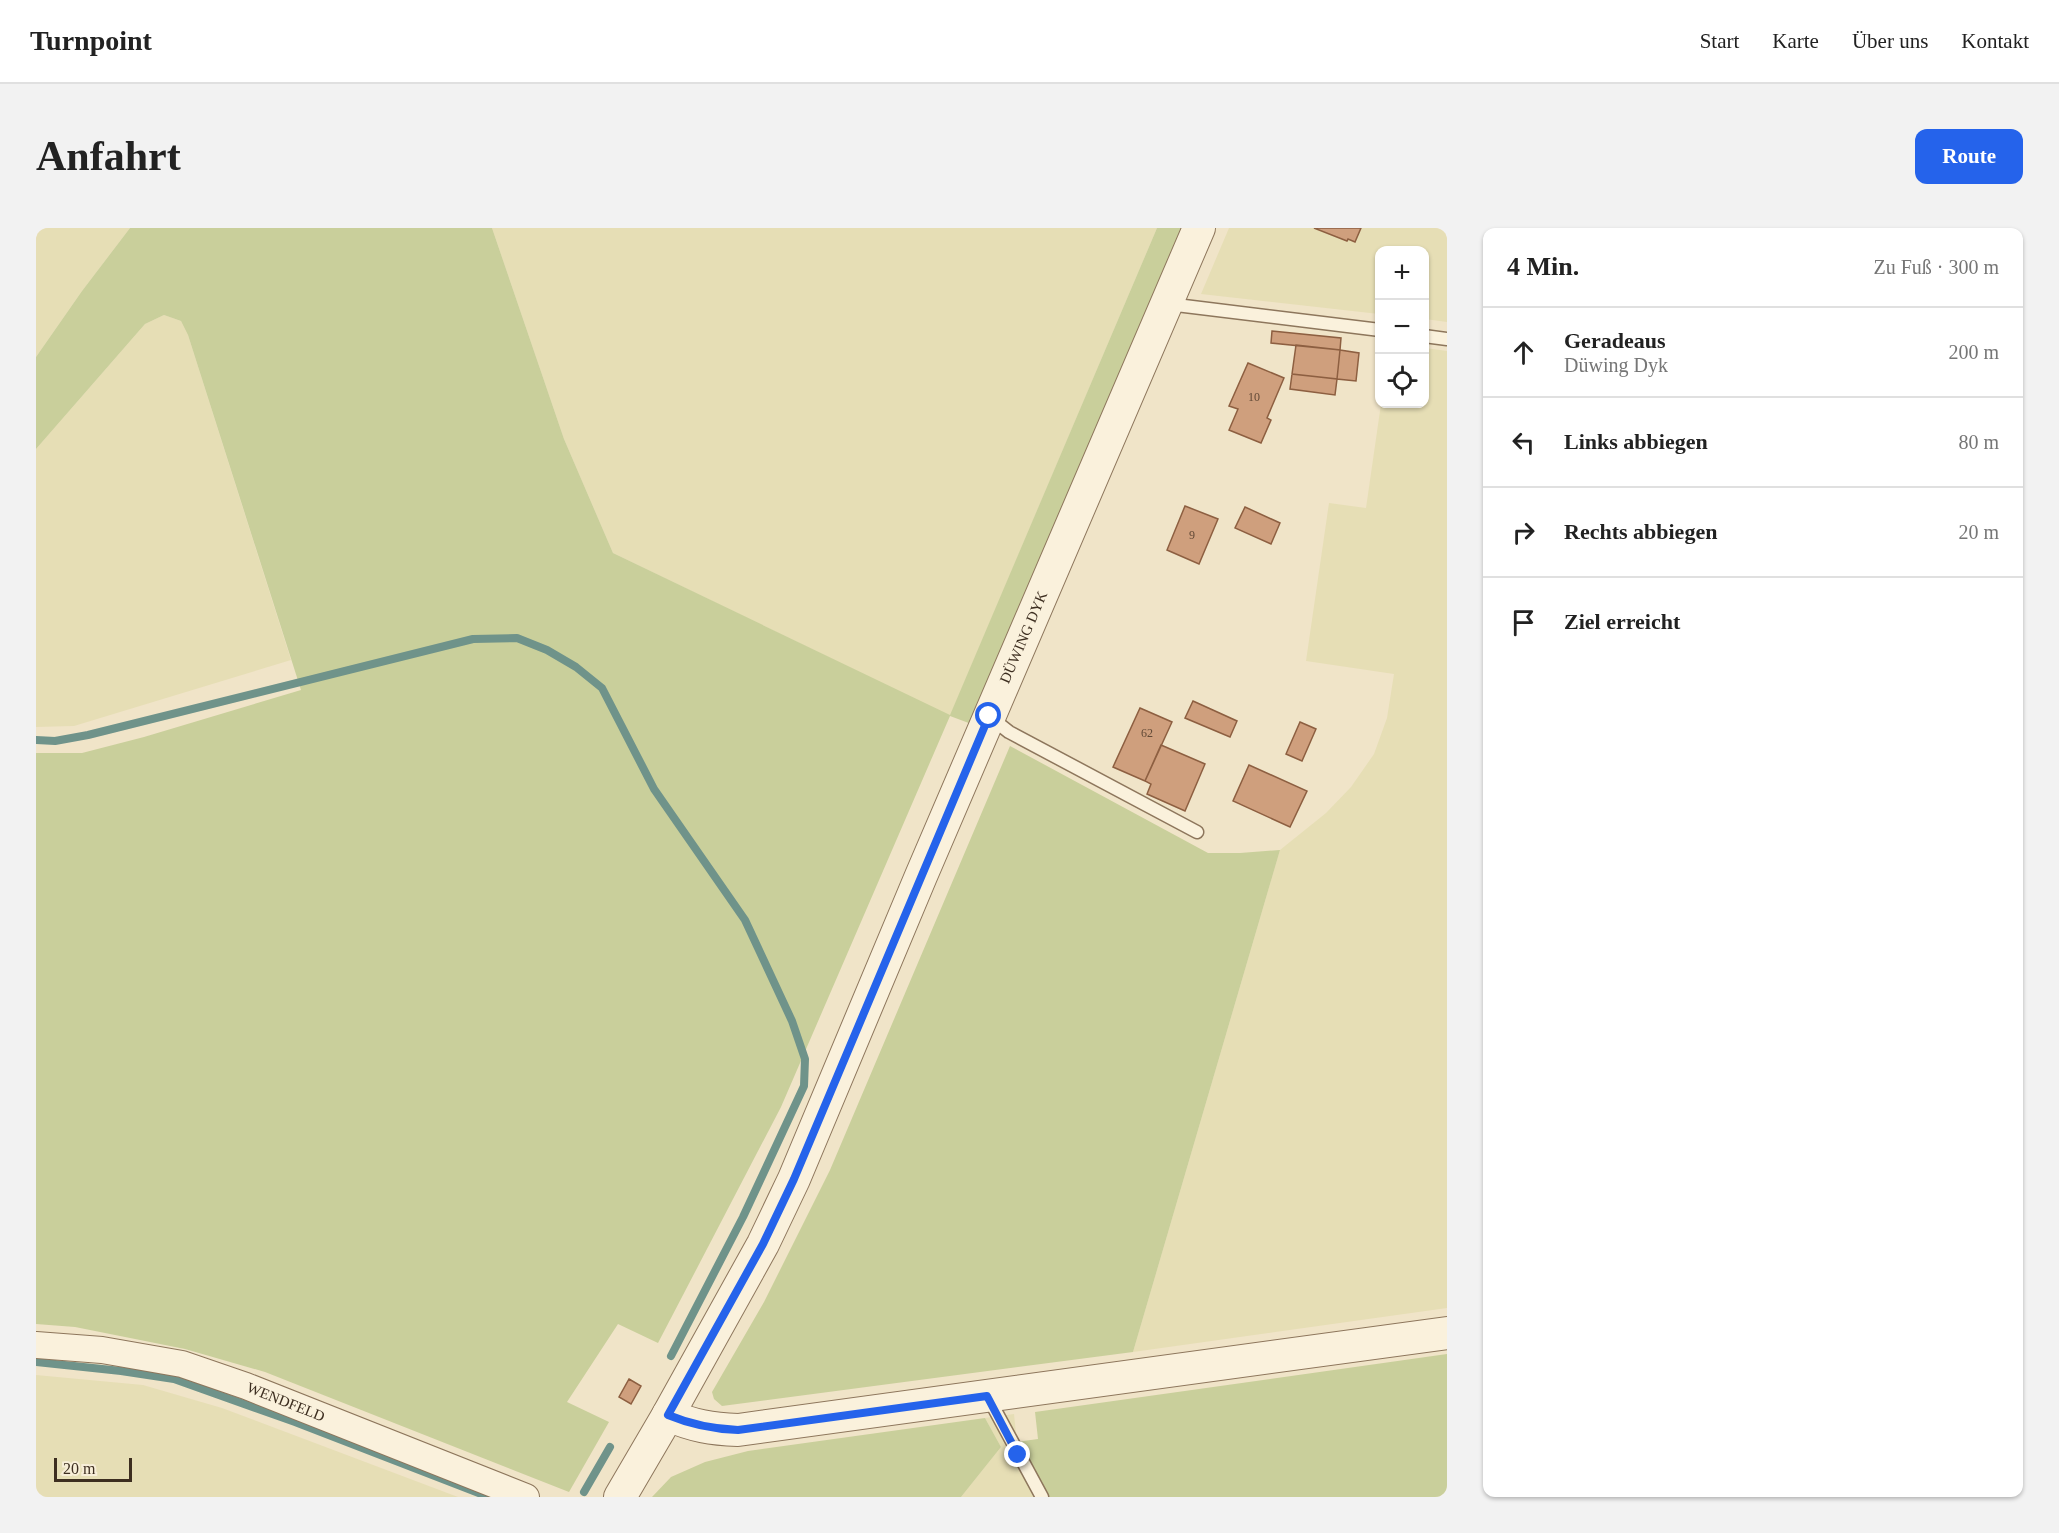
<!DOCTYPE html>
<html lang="de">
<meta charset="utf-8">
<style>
body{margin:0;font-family:Georgia,serif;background:#f2f2f2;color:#222}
.controls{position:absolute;right:18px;top:18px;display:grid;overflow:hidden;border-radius:12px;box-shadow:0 2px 4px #0004}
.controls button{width:54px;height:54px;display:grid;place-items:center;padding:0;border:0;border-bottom:2px solid #e0e0e0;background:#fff;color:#222;font:30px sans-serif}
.scale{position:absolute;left:18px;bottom:15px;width:78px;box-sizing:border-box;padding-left:6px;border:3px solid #3d2e20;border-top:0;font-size:16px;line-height:21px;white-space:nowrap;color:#3d2e20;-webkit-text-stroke:4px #f7eed8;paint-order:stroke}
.stop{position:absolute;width:18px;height:18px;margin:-14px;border:4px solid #2563eb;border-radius:50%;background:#fff}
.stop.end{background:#2563eb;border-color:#fff;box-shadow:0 2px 6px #0008}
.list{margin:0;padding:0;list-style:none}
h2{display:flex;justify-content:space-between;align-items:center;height:78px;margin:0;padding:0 24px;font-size:26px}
h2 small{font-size:20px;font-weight:400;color:#767676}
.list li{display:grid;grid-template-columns:39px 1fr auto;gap:18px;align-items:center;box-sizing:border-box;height:90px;padding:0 24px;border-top:2px solid #e0e0e0}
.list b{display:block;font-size:22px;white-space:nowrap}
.list p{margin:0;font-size:20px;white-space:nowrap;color:#767676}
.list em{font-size:20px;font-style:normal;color:#767676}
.icon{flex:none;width:33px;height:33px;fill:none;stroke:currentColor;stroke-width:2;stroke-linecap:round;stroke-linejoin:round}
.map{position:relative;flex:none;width:1411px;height:1269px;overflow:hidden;border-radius:12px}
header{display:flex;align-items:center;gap:36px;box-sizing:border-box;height:84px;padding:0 30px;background:#fff;border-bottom:2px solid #e0e0e0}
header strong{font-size:28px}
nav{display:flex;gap:33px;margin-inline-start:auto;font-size:21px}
.intro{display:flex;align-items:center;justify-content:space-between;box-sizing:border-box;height:144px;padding:0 36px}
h1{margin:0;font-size:42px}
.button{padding:15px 27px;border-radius:12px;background:#2563eb;color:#fff;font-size:21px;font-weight:700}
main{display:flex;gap:36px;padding:0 36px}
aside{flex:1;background:#fff;border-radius:12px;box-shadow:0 2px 4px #0004}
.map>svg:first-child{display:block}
.farmland{fill:#e6deb5}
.green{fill:#c9cf9b}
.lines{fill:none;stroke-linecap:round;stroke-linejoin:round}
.stream{stroke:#6f938a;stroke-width:8}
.building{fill:#cf9f7d;stroke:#8d5f41;stroke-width:1.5}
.service-casing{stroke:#8d765c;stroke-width:15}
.minor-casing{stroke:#8d765c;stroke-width:28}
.tertiary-casing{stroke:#8d765c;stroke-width:34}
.service{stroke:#faf1dc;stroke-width:12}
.minor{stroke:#faf1dc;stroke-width:26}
.tertiary{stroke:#faf1dc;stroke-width:32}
.route{stroke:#2563eb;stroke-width:8}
.labels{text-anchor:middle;stroke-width:4.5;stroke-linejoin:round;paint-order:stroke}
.number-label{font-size:12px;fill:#624a37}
.street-label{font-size:15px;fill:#3d2e20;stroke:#f7eed8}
</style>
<header>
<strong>Turnpoint</strong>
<nav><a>Start</a><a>Karte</a><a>Über uns</a><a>Kontakt</a></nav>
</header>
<div class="intro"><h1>Anfahrt</h1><a class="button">Route</a></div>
<main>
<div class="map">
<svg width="1411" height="1269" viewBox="0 0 1411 1269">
<rect width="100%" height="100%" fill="#f0e4c8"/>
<!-- farmland -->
<path class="farmland" d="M0,0h94l-48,63 -46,66z
M456,0h665l-207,488 -337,-163 -49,-114z
M1193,0h218v94l-22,-3 -1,-69h-44l-1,64 -178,-20z
M128,87l17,6 7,14 103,325 -217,66 -38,1v-278l109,-125z
M1389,120l22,3v957l-314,44 147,-502 46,-37 25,-26 23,-33 13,-36 7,-44 -88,-13 23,-158 37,5 15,-104h43z
M0,1147l107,10 79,23 236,89h-422z
M978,1186l2,19v9l33,55h-88l40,-50 -16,-29z"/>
<!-- green -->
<path class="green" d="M94,0h362l72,211 49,114 337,162 207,-487h28l-211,497 -24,-9 -169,391 -123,236 -40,-19 -51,78 42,20 -40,70 -304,-120 -80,-23 -110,-22 -39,-3v-571h46l62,-16 157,-47 -113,-355 -7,-14 -17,-6 -19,9 -109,125v-92l46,-66z
M974,518l198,107h32l40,-3 -147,502 -411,54 -8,-7 -2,-7 52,-90 66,-132z
M1411,1126v143h-398l-33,-55 22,-3 -3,-27z
M949,1190l16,29 -40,50h-309l19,-20 34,-15 43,-11z"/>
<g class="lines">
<!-- stream -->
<path class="stream" d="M0,512l19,1 33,-6 385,-96 44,-1 30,12 29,17 26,21 52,101 91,131 47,101 13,38 -1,27 -61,131 -72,139
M0,1134l85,9 53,8 121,43 194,75
M548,1264l26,-45"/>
</g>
<!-- building -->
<path class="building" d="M1278,0h47l-6,14 -7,-3 -1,2z
M1236,103l69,7 -1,12 -69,-7z
M1260,117l44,5 -3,29 -45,-5z
M1304,122l19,3 -3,28 -19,-2z
M1212,135l36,15 -17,40 4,2 -10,23 -32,-13 9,-21 -9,-3z
M1256,146l45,5 -2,16 -45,-6z
M1149,278l33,13 -19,45 -32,-14z
M1209,279l35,16 -9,21 -36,-16z
M1157,473l44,20 -7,16 -45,-19z
M1104,480l32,14 -27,59 -32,-14z
M1264,494l16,7 -14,32 -16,-7z
M1125,517l44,19 -20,47 -38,-17 4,-10 -6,-3z
M1213,537l58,26 -17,36 -57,-26z
M593,1151l12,7 -10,18 -12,-7z"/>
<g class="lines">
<defs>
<path id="service" d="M1132,76l212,26
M1388,108l23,3
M954,489l19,15 188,100
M952,1169l54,100"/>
<g id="minor">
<path id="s1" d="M0,1117l66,5 80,14 64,22 280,111"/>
</g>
<g id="tertiary">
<path d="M632,1187c25,11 44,14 70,15l709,-97"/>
<path id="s2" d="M584,1269l48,-82 95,-171 31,-65 127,-303 278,-648"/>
</g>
</defs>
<!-- service casing -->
<use href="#service" class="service-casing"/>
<!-- minor casing -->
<use href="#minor" class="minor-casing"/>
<!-- tertiary casing -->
<use href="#tertiary" class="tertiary-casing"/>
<!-- service -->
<use href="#service" class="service"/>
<!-- minor -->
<use href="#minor" class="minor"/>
<!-- tertiary -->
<use href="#tertiary" class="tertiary"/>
</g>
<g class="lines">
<!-- route -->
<path class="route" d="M953,488l-195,463 -31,65 -95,171c24,10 45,14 70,15l249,-34 31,59"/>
</g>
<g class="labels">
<!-- number labels -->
<g class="number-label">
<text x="1218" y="173">10</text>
<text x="1156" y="311">9</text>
<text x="1111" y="509">62</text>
</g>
<!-- street labels -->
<g class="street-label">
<text dy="5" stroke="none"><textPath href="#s2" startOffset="951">DÜWING DYK</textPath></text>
<text dy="5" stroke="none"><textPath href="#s1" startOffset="258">WENDFELD</textPath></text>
</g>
</g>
</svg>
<div class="controls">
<button>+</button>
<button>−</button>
<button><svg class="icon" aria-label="locate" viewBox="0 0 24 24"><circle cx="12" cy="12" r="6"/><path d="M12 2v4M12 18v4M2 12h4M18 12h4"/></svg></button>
</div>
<div class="scale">20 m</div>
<div class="stop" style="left:953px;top:488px"></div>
<div class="stop end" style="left:982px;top:1227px"></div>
</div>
<aside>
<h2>4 Min.<small>Zu Fuß · 300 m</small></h2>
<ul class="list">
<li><svg class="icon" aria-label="ahead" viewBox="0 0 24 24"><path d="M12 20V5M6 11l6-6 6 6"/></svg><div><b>Geradeaus</b><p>Düwing Dyk</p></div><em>200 m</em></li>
<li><svg class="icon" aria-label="left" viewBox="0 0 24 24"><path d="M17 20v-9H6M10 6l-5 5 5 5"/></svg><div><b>Links abbiegen</b></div><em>80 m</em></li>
<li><svg class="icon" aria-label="right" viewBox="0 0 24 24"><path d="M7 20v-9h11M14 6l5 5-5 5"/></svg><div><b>Rechts abbiegen</b></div><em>20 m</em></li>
<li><svg class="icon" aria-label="arrive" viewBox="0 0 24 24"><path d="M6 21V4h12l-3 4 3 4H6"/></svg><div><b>Ziel erreicht</b></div></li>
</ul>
</aside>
</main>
